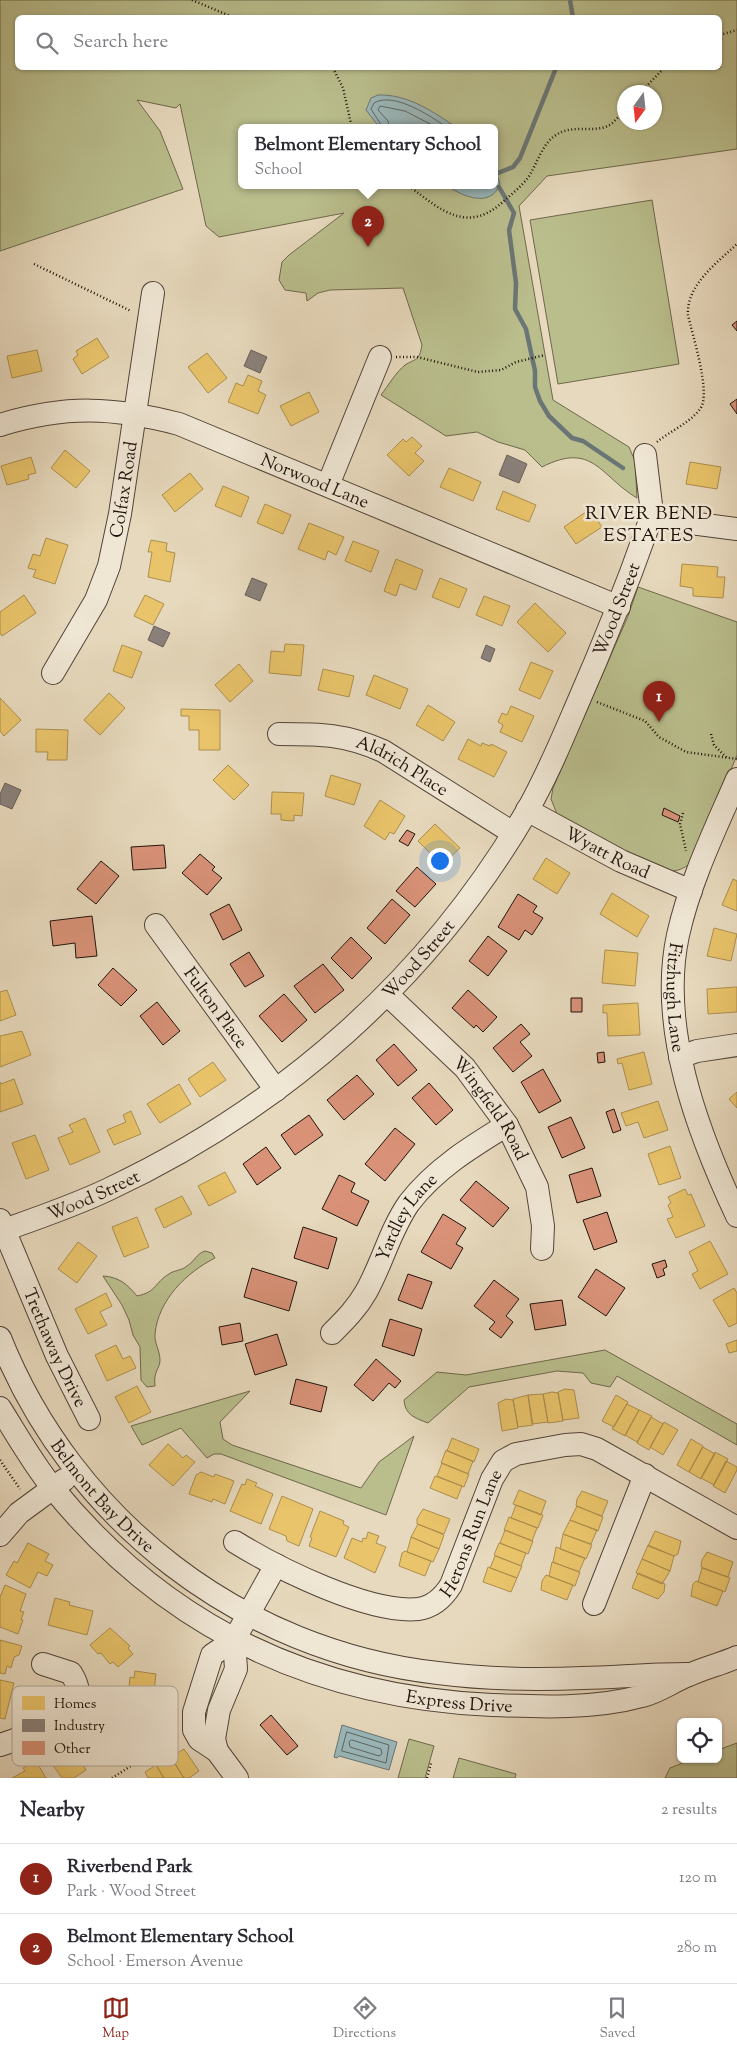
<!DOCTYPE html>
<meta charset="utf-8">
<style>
body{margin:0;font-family:"Sorts Mill Goudy",serif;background:#f7f7f7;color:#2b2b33}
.controls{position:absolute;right:15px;bottom:15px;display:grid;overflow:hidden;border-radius:8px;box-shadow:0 1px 4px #0004}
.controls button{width:45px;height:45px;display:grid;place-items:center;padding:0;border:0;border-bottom:1px solid #e1e1e2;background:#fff;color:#2b2b33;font:25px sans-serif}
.compass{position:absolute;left:617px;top:85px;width:45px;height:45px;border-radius:50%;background:#fff;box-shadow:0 1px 4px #0004;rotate:195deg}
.you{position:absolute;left:439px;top:860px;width:18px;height:18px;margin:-12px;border:4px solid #fff;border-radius:50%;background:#1a73e8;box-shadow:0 0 0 8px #1a73e833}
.badge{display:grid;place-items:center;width:32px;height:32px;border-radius:50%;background:#8f2418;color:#fff;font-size:16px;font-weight:700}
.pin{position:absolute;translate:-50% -41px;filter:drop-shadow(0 1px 2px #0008)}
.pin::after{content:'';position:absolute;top:26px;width:18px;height:15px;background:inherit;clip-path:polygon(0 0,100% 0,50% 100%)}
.popup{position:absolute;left:238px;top:124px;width:260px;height:65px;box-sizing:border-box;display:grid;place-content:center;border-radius:8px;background:#fff;filter:drop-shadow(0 1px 4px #0005);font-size:16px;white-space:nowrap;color:#7c7c81}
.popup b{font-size:19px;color:#2b2b33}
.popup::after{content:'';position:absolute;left:50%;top:100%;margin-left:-10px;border:10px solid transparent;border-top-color:#fff}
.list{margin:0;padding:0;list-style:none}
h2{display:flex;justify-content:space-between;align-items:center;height:65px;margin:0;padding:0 20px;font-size:21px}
h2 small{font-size:16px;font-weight:400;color:#7c7c81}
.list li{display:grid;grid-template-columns:32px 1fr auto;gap:15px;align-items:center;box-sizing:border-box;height:70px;padding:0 20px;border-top:1px solid #e1e1e2}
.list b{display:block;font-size:19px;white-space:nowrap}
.list p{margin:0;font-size:16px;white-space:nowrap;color:#7c7c81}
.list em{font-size:16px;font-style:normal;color:#7c7c81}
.icon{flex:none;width:28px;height:28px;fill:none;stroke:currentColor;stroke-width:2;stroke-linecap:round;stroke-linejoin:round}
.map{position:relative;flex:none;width:737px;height:1778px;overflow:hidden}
.search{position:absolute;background:#fff;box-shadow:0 1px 4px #0004;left:15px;right:15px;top:15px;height:55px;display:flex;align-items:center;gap:12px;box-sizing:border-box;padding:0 18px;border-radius:8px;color:#7c7c81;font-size:19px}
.sheet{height:205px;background:#fff}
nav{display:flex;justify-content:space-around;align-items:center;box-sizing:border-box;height:70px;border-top:1px solid #e1e1e2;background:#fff;font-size:14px;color:#7c7c81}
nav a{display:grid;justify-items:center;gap:2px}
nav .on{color:#8f2418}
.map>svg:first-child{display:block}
.green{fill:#babe8d;stroke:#6e684c;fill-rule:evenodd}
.water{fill:#9bb8bb;stroke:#6a7675}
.homes{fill:#e9c46a;stroke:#ad8f4e}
.industry{fill:#8a817c;stroke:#6a605a}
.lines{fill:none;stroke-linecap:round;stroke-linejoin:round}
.shore{stroke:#5e6664;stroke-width:1}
.stream{stroke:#6a7675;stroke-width:4.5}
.building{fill:#d99278;stroke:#21130c}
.minor-casing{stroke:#524438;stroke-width:24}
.path{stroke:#21130c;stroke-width:2.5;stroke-dasharray:1 2.5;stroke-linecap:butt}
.minor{stroke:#efe6d4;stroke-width:22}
.labels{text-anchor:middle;stroke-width:5;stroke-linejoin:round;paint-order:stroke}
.street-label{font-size:18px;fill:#21130c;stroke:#efe6d4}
.neighbourhood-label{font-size:19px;letter-spacing:1px;fill:#21130c;stroke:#efe6d4}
.key{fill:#efe6d4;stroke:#b1a798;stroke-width:1}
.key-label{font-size:14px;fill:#21130c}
</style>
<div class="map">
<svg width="737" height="1778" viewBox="0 0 737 1778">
<rect width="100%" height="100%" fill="#e7d9bd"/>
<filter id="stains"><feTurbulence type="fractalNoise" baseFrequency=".004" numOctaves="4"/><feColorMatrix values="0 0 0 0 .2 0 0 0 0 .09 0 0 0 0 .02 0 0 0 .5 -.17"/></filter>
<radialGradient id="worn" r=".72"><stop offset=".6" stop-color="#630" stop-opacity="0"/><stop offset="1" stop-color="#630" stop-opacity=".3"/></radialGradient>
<!-- green -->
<path class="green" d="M0,0h737v149l-190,27 -28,30 34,194 76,47 6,14 2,37c-37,-22 -44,-57 -95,-31l-17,-17 -27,-8 -21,-10 -31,4 -65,-41c7,-9 15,-23 24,-30 11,-7 14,-3 17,-20l-19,-57 -73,2 -12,3 -11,8 -1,-8 -21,-3 -6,-10 3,-18 7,-7 55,-42 -125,24 -13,-11 -26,-122 -4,4 -39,-8 23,31 23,58 -183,62zM18,18h702v50h-702zM624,92h30v30h-30zM242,128h252v58h-252z
M652,200l27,164 -121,20 -28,-164z
M638,587l99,35v133l-44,107c-6,4 -13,9 -21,9 -25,-1 -91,-44 -115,-57l-6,-15 2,-11 75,-172z
M205,1251l7,2 3,5c-28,14 -57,42 -60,76 -1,8 5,17 5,26 0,9 -7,11 -5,26l-8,1 -6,-7 -1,-33 -7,-12 -4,-15 -7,-15 -19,-29c16,1 24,8 34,20 20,-4 17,-13 32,-22 5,-4 12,-3 18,-8 8,-5 9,-12 18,-15z
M605,1350l132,74v21l-120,-69 -7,11 -19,-4 -8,-10 -26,-2 -88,16 -41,36c-13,-5 -23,-8 -24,-23l33,-28 29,3z
M250,1391l-30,31 3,17 9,6 129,43 18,-26 35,-26 -28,79 -165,-61h-7l-7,4 -26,-30 -39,17 -11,-19z
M409,1739l25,7 -9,32h-27z
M737,1743v35h-72l5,-10 23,-9h25v-9z
M459,1758l57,16 -1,4h-62z"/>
<!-- water -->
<path class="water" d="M378,95c30,-1 56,17 79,33h-77l-14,-18 5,-12z
M494,165l6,19c-9,24 -37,13 -52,2h46z
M342,1725l55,17 -8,28 -50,-14 -2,2 -3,-1z"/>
<!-- homes -->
<path class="homes" d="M97,338l12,19 -27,17 -9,-15 5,-4 -2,-4z
M37,350l5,21 -30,7 -5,-22z
M207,353l20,25 -19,15 -20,-26z
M248,375l14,6 -4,10 8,4 -8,19 -30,-12 8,-19 7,3z
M309,392l10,20 -28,14 -11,-20z
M412,437l10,9 -7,7 9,8 -15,15 -22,-21 16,-16 3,3z
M65,450l25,21 -14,17 -25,-20z
M31,457l5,16 -8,2 1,4 -22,6 -6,-19z
M690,462l31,5 -4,22 -31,-5z
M449,468l32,14 -8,19 -33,-14z
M190,473l13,16 -28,23 -13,-17z
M223,486l26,11 -8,20 -26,-11z
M503,491l33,14 -7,17 -33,-13z
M265,504l26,11 -8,19 -26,-11z
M590,509l12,18 -26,17 -12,-17z
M309,523l35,14 -8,18 -8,-4 -3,9 -27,-11z
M46,538l22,7 -13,39 -22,-7 3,-7 -8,-2 5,-14 7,2z
M151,540l16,3 -1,8 9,2 -5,29 -22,-5 4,-25h-4z
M353,541l26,10 -8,21 -26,-11z
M396,559l27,11 -7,20 -16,-6 -4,12 -12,-5z
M682,564l36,3 -1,10h8l-2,21 -30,-2v-8l-13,-2z
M440,578l27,11 -8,19 -27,-11z
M24,595l12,18 -34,23 -2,-3v-21z
M145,595l19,9 -11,21 -19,-9z
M484,596l26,10 -8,20 -26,-11z
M535,603l31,30 -18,19 -31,-30z
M285,644l19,1 -3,31 -32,-3 2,-22 13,1z
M122,645l20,7 -10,26 -19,-7z
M531,662l22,9 -13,28 -21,-9z
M239,664l14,17 -23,21 -15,-17z
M323,669l31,7 -5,21 -31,-7z
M374,675l34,14 -8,20 -34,-14z
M109,693l16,15 -25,27 -16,-15z
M0,698l21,22 -17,16 -4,-5z
M428,705l27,17 -12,19 -27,-16z
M511,706l23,10 -12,26 -22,-10 3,-7 -5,-3 4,-9 5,2z
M181,709l39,1v40h-21v-20h-10v-14h-8z
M36,729l32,1 -1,30h-20l1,-8h-12z
M468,739l13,7 1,-3 8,3 1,-2 16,8 -13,25 -36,-18z
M228,765l21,20 -15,15 -21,-20z
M331,775l30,9 -7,21 -29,-9z
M272,792l32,1 -2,23 -8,-1v6l-13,-1v-6h-10z
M380,800l25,16 -11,18 -4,-2 -5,8 -21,-14z
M435,824l25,24 -18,17 -24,-24z
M546,858l24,15 -13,21 -24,-15z
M733,879l4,2v30l-15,-6z
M612,893l37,23 -12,21 -37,-23z
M714,928l23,6 -6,27 -24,-5z
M605,950l33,3 -3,33 -33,-3z
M737,987v25l-29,2 -1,-25z
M7,990l9,25 -16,6v-29z
M638,1003l2,32 -32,1 -1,-23h-4v-8z
M22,1031l9,24 -31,12v-31z
M644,1052l8,32 -23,6 -7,-27 -4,1 -1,-5z
M213,1062l13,18 -26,17 -12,-18z
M14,1079l9,25 -23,8v-30l1,2z
M179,1084l12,20 -31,19 -13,-19z
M737,1092v16l-8,-9z
M658,1101l10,29 -24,8 -6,-16 -12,4 -5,-13z
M131,1111l10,23 -27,11 -7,-15 19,-8 -3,-7z
M85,1118l15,34 -30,13 -12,-27 15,-6 -4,-7z
M35,1135l14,35 -23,9 -14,-36z
M670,1146l11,32 -22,7 -11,-31z
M225,1172l11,20 -27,14 -11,-20z
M685,1189l3,6 3,-1 14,32 -29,12 -9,-19 6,-2 -5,-12 3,-2 -3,-6z
M182,1196l10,18 -28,14 -9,-19z
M137,1217l12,30 -25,10 -12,-30z
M710,1241l18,33 -28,15 -8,-15 6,-3 -9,-19z
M78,1242l19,14 -20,27 -19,-14z
M734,1288l3,5v30l-8,4 -16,-27z
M106,1293l6,13 -12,6 7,13 -19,9 -13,-25z
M737,1340v11l-8,2 -3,-9z
M116,1345l7,14 7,-3 6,12 -29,13 -12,-26z
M137,1386l14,26 -22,11 -14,-26z
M565,1389l9,1 5,28 -16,2 -5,-28z
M552,1392l6,1 5,28 -15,2 -5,-29z
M543,1394l5,28 -16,2 -4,-29z
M528,1395l5,30 -15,2 -5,-28z
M616,1395l12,7 -14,25 -12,-6z
M506,1399l7,1 5,28 -16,3 -4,-28z
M627,1404l12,6 -14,26 -13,-7z
M639,1410l13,6 -15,26 -12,-7z
M651,1417l12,7 -14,26 -12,-7z
M664,1422l14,8 -15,25 -13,-8z
M452,1438l27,11 -5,13 -27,-11z
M691,1439l12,7 -14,26 -12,-7z
M168,1444l15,14 3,-3 9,7 -22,24 -24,-21z
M703,1447l12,7 -14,25 -12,-7z
M446,1450l27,11 -5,13 -27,-11z
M715,1452l13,7 -14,26 -13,-7z
M726,1461l11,6v3l-12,23 -12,-7z
M442,1463l27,11 -5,13 -27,-11z
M201,1472l13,5 1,-3 19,7 -9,23 -12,-5 -1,3 -23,-8 7,-19z
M435,1476l27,10 -5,13 -27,-11z
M247,1479l10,4 -2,3 18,8 -12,30 -31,-13 12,-27 3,1z
M519,1490l27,11 -5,14 -28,-11z
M582,1491l26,10 -6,15 -26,-10 1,-7z
M282,1496l31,13 -14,37 -12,-5 -1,-5 -17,-7z
M516,1505l27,10 -5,13 -27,-10z
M577,1506l26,11 -5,14 -28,-11z
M423,1509l27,10 -6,15 -27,-10v-5z
M320,1511l24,10 -1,3 6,3 -13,30 -27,-11 3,-8 -2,-1z
M509,1517l28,11 -5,13 -28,-11z
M570,1520l27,10 -6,14 -28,-10z
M418,1524l26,11 -5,14 -28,-12z
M505,1530l28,11 -5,13 -28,-11z
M655,1531l26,10 -3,13 -4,2 -26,-10z
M368,1532l11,4 -3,7 10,4 -11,26 -31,-15 8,-20 10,4 1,-4 3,1z
M563,1534l29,11 -6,14 -26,-10z
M411,1537l28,12 -6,13 -26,-10z
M28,1543l21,11 -4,7 8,4 -6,11 -9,-4 -8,16 -24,-13 8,-14 3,2z
M499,1543l27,10 -5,13 -27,-11z
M648,1545l26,11 -4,15 -28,-12z
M556,1547l29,11 -6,14 -26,-10z
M405,1551l26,10 -6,15 -26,-10 3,-13z
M707,1552l26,10 -5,15 -27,-10 1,-7z
M495,1556l27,10 -5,12 -27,-10z
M642,1559l28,12 -8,13 -26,-11z
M552,1562l28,10 -5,14 -26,-10z
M488,1567l29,11 -6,14 -28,-10z
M702,1568l28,10 -5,14 -27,-10z
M638,1573l27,11 -1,8 -6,7 -26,-11z
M546,1575l27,10 -6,15 -26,-10 1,-9z
M696,1581l27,10 -6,15 -26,-10 2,-12z
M5,1585l21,9 -6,17 4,1 -3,7 2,1 -5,14 -18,-7v-30z
M55,1598l15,4 -1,3 24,6 -6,24 -39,-10z
M110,1628l20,18 -2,2 5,6 -15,13 -5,-5 -3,2 -9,-11 -3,1 -8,-9z
M0,1640l22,6 -3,9 -5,2 -3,11 -4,-2 -2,8 -5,-1z
M135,1671l21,3 -3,26h4l-2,14 -24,-3 2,-23 -4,-1 1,-10 4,1z
M0,1680l14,3 -9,36 -5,-1z
M106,1716l5,5 4,-4 14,16 -7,6 3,2 -21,14 -15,-17 4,-2 -4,-5z
M74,1740l12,18 -5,3 5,9 -12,8h-12l-14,-20z
M184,1749l15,22 -10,7h-5l-13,-21z
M171,1758l13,20h-20l-7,-11z
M36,1761l10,17h-34l13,-7 -2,-3z
M156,1765l1,2 7,11h-16l-3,-6z"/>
<!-- industry -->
<path class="industry" d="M251,350l16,7 -7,16 -16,-7z
M507,455l20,9 -8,19 -20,-8z
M252,578l15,6 -7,17 -15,-6z
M154,626l16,7 -7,14 -15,-7z
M486,645l9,4 -5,13 -9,-4z
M5,783l16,7 -9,19 -12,-5v-10z"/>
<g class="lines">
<!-- shore -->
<path class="shore" d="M383,128l-12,-19 3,-6c20,-12 58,14 74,25
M390,128l-2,-7 -10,-11 2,-4 25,5 33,17
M347,1732l42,13 -3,18 -44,-12z
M352,1740l29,9 1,5 -3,2 -29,-9 -1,-5z"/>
<!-- stream -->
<path class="stream" d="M570,0l3,18
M498,173l15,-6 7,-9 36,-90
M499,187l15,26 -5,17 7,53 -1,26 11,20 9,42v16l5,14 9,15 23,22 11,3 40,27"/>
</g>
<!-- building -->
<path class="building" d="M737,321v10l-5,-6z
M737,399v15l-7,-10z
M664,808l16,8 -2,6 -16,-7z
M407,830l8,4 -7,12 -9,-5z
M164,845l2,23 -33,2 -2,-23z
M200,854l15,13 -3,3 10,8 -15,17 -25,-22z
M101,861l18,15 -23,28 -19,-15z
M417,867l19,17 -21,23 -19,-16z
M518,894l19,12 -4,6 10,6 -11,17 -7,-5 -6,10 -21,-13z
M392,899l18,16 -25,29 -18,-16z
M229,904l13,26 -19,10 -13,-26z
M92,916l5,40 -21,2 -1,-15 -22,3 -3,-25z
M488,936l19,15 -19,25 -19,-15z
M351,937l21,21 -20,21 -21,-21z
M249,952l15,24 -19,11 -15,-23z
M323,964l21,26 -29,23 -21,-27z
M113,968l24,22 -16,16 -23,-21z
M468,990l29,27 -14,15 -7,-7 -2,3 -22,-20z
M284,994l23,26 -25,22 -23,-26z
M571,998h11v14h-11z
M157,1002l23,29 -17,14 -23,-29z
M521,1024l9,10 -10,8 12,14 -19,16 -20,-24z
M394,1044l23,26 -19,16 -22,-26z
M604,1052l1,10 -7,1 -1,-10z
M543,1069l18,32 -22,12 -18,-31z
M357,1075l17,19 -30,26 -17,-20z
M429,1083l24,27 -17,15 -24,-27z
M614,1109l7,21 -8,3 -7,-21z
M309,1115l14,20 -28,20 -14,-20z
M571,1117l14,31 -23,10 -14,-31z
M395,1128l20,16 -30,37 -20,-17z
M266,1147l15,21 -24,17 -14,-21z
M592,1168l9,28 -24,7 -8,-28z
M339,1175l16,8 -4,9 18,9 -12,25 -35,-17z
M476,1181l33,27 -16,19 -33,-27z
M607,1212l10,30 -23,8 -11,-30z
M443,1214l23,14 -10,16 7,4 -12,21 -30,-17z
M303,1227l34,11 -9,31 -34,-11z
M665,1260l2,7 -4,2 2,6 -8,3 -5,-14z
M252,1268l45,14 -8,29 -45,-14z
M596,1269l29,19 -19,28 -28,-19z
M408,1274l24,8 -10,27 -24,-9z
M494,1280l25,19 -13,17 7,6 -12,16 -12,-9 6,-7 -21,-16z
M562,1300l4,25 -31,5 -5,-26z
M390,1319l32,10 -8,27 -32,-10z
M240,1323l3,18 -21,4 -3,-18z
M277,1334l10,31 -32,10 -10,-31z
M376,1359l25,22 -6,7 -6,-5 -16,18 -19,-16z
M296,1379l31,8 -6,25 -31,-8z
M271,1715l27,31 -11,9 -27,-30z"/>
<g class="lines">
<defs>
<g id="minor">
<path id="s1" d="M0,425c65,-20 114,-18 179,-1l440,183"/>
<path d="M645,455l8,66"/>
<path d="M328,485l52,-128"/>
<path id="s2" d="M53,673l43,-73 13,-34 11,-52 33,-221"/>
<path id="s3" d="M279,734c42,0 66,0 104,17l130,82"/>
<path id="s4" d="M737,779c-22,51 -47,102 -59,156 -20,93 20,198 59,281"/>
<path id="s5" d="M527,810l94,51 70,30"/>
<path id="s6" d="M156,925l120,165"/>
<path id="s7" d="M388,995l77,73 42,57 30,62 6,39 -1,23"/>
<path d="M680,1057l17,-6 40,-6"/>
<path id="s8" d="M0,1220l57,136 32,63"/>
<path id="s9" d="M4,1230c34,-12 69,-24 103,-40 175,-82 322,-211 420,-379 19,-33 34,-69 49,-104 26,-59 50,-119 72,-181l5,-5 7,-2 77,10"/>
<path id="s10" d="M332,1333c13,-13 25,-25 34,-41 16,-28 24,-62 43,-89 26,-34 62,-56 98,-78"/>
<path id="s11" d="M0,1338c73,183 242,313 438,335 47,6 98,7 145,5 35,-1 69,-4 104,-4"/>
<path id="s12" d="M0,1408c17,27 32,54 52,79 113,140 262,210 440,218 49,2 103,4 150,-9 17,-4 31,-15 47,-21 15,-7 32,-11 48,-18"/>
<path d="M0,1535l19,-22 45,-33"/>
<path id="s13" d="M235,1542c42,26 134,72 183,67 15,-2 25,-11 33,-24l41,-106 11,-18 13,-7 49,-9 16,-1 16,5 140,79"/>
<path d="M594,1604l51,-129"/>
<path d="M0,1745l15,-5 55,-34c11,-11 9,-20 1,-33l-28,-9"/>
<path d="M217,1751l-3,-12 5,-29 17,-41 -2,-29"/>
<path d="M237,1778l-20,-27 -18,-12 -5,-9v-18l18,-57 22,-15 42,-75"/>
</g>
</defs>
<!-- minor casing -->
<use href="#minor" class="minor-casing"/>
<!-- path -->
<path class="path" d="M192,0l43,18
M720,35l17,-5
M333,68l10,20 9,40
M641,92l23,-24
M409,186c33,25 59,49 96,14 8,-7 18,-15 24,-24 9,-14 13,-32 27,-41 16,-11 35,-2 52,-9 6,-3 12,-11 16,-16
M34,264l97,47
M396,357h21l61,15 23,-2 15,-8 29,-7
M657,442c13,-11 33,-19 43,-33 12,-14 -8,-75 -12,-94 -2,-30 30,-53 49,-71
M597,702l48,19 14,16 27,15 51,7
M711,734l3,11 13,13
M683,813l-3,11 6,27
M0,1460l20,29
M112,1778l66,-42
M427,1778l4,-15h-2"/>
<!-- minor -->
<use href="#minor" class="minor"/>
</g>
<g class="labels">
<!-- street labels -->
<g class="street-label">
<text dy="6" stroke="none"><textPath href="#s1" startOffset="329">Norwood Lane</textPath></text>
<text dy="6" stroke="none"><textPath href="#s2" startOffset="199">Colfax Road</textPath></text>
<text dy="6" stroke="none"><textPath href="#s9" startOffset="906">Wood Street</textPath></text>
<text dy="6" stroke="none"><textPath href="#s3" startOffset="130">Aldrich Place</textPath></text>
<text dy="6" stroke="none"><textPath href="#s5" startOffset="91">Wyatt Road</textPath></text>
<text dy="6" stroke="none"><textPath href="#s9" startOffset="501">Wood Street</textPath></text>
<text dy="6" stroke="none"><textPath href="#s4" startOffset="230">Fitzhugh Lane</textPath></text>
<text dy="6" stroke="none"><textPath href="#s6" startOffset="102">Fulton Place</textPath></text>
<text dy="6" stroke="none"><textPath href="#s7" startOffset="154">Wingfield Road</textPath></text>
<text dy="6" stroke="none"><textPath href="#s9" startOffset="96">Wood Street</textPath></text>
<text dy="6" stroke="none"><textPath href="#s10" startOffset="139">Yardley Lane</textPath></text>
<text dy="6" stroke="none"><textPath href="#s8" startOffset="139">Trethaway Drive</textPath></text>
<text dy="6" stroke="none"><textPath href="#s11" startOffset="190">Belmont Bay Drive</textPath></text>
<text dy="6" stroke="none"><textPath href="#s13" startOffset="295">Herons Run Lane</textPath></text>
<text dy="6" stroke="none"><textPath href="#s12" startOffset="569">Express Drive</textPath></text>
</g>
<!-- neighbourhood labels -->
<g class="neighbourhood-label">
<text x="649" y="519">RIVER BEND<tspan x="649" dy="22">ESTATES</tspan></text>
</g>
</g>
<!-- legend -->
<rect x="12" y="1686" width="166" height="80" rx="8" class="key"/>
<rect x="22" y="1696" width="23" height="14" fill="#e9c46a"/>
<rect x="22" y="1719" width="23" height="13" fill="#8a817c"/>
<rect x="22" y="1741" width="23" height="14" fill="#d99278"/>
<g class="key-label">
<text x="54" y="1708">Homes</text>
<text x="54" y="1730">Industry</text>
<text x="54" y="1753">Other</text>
</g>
<rect width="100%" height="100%" filter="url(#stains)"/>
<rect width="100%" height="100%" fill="url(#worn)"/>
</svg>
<div class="controls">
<button><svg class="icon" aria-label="locate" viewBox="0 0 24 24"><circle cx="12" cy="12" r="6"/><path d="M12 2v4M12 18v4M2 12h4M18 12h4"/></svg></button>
</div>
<svg class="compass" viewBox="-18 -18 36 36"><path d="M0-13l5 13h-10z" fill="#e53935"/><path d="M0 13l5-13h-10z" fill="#7c7c81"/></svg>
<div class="you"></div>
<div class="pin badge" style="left:659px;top:722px">1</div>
<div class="pin badge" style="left:368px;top:247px">2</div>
<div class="popup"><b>Belmont Elementary School</b>School</div>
<div class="search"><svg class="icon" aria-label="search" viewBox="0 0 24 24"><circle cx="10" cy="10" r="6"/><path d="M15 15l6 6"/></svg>Search here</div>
</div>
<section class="sheet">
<h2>Nearby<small>2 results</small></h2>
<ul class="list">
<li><span class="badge">1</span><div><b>Riverbend Park</b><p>Park · Wood Street</p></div><em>120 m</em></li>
<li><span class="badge">2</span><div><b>Belmont Elementary School</b><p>School · Emerson Avenue</p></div><em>280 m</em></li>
</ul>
</section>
<nav>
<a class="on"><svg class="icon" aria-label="map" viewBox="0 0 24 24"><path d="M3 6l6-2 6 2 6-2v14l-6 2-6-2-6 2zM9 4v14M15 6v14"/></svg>Map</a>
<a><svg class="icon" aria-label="directions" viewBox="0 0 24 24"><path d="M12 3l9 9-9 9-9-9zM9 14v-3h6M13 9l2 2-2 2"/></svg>Directions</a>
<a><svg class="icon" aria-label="saved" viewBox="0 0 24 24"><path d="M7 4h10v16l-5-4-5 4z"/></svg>Saved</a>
</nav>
